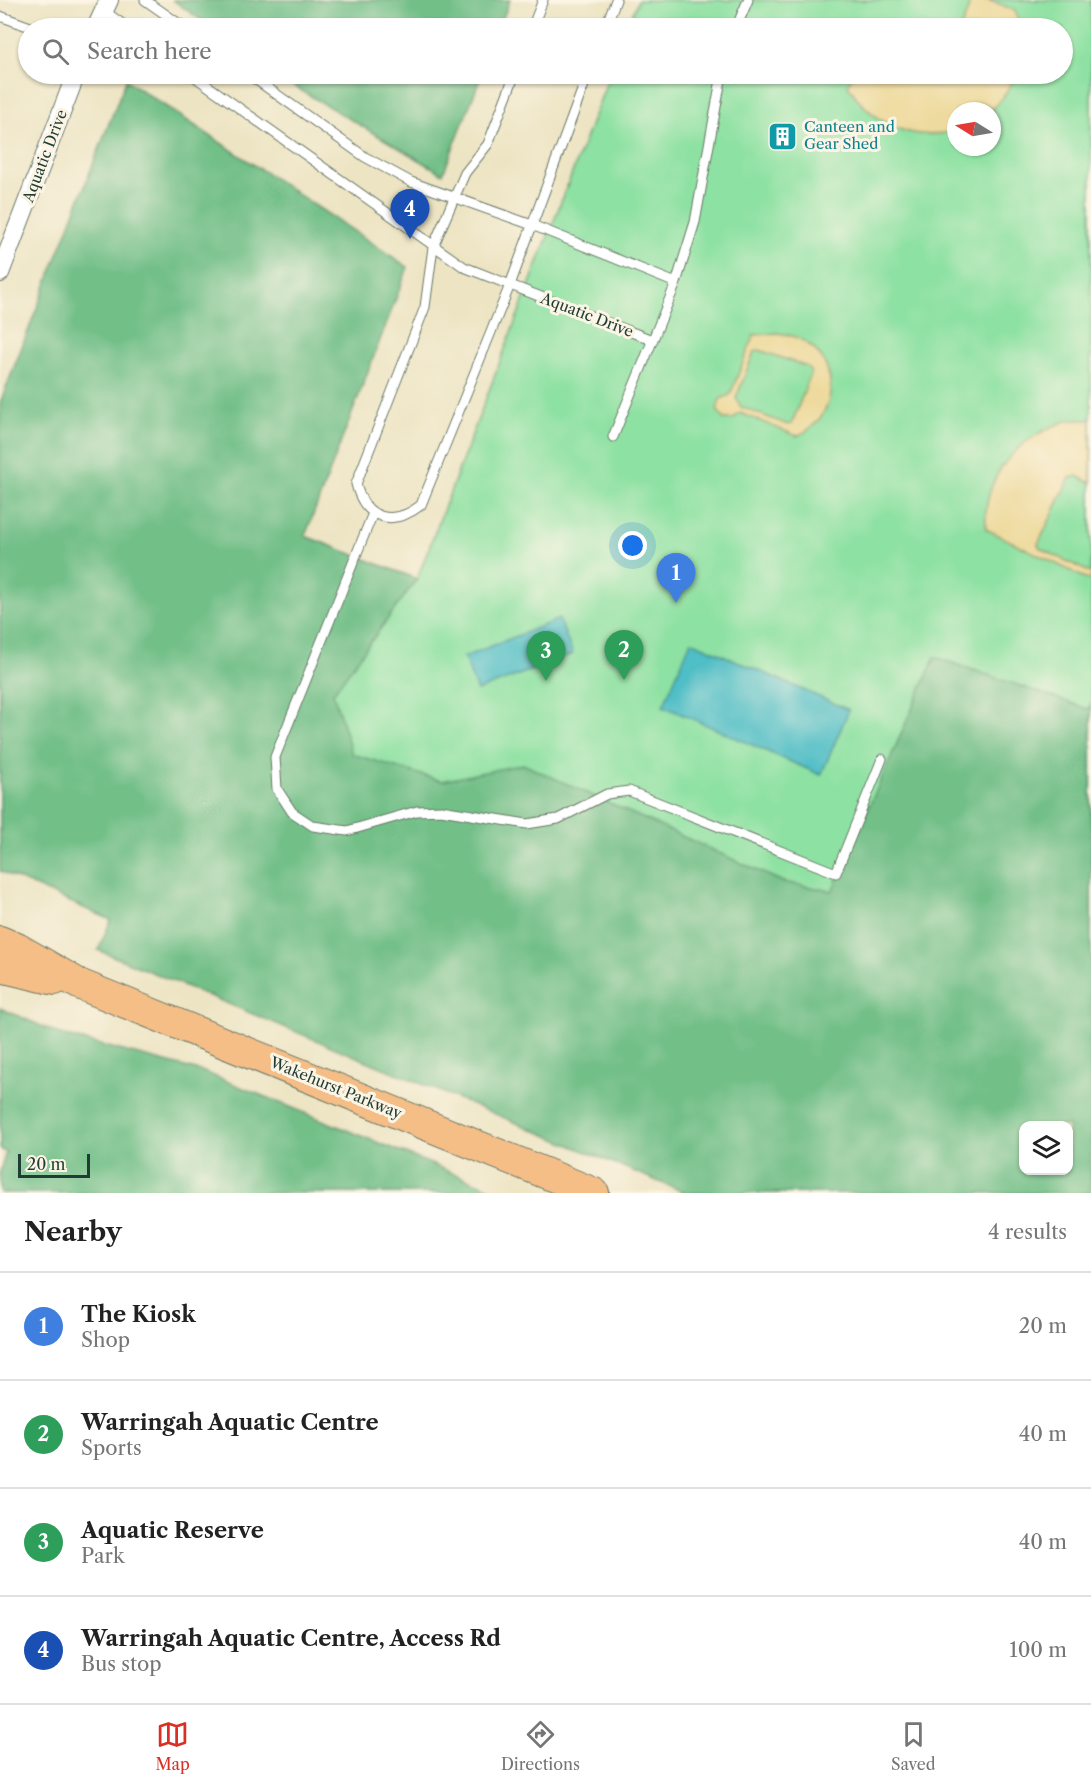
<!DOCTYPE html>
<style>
body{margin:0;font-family:"Libre Caslon Text",serif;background:#f2f2f2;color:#222}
.controls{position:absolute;right:18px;bottom:18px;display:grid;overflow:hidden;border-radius:12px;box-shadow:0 2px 4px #0004}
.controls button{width:54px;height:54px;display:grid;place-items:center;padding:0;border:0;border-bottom:2px solid #e0e0e0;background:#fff;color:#222;font:30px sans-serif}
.compass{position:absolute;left:947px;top:102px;width:54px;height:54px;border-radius:50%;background:#fff;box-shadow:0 2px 4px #0004;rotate:281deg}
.scale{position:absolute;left:18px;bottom:15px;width:72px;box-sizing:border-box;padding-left:6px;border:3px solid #1f3d34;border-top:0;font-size:16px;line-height:21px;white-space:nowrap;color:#1f3d34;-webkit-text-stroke:4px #fcf5e5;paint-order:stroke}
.you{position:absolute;left:633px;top:546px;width:21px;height:21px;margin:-15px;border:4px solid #fff;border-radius:50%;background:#1a73e8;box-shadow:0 0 0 9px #1a73e833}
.badge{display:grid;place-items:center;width:39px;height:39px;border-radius:50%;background:#d93025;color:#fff;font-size:20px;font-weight:700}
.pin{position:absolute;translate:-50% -50px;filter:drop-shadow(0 2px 3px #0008)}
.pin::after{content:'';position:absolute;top:32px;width:21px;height:18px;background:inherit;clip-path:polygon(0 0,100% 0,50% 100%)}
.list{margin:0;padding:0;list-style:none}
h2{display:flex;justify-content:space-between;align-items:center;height:78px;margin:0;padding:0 24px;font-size:26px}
h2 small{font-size:20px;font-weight:400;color:#767676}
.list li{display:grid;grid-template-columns:39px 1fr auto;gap:18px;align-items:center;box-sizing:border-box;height:108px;padding:0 24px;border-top:2px solid #e0e0e0}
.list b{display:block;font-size:22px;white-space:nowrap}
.list p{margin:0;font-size:20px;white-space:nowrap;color:#767676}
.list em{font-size:20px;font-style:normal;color:#767676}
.icon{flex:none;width:33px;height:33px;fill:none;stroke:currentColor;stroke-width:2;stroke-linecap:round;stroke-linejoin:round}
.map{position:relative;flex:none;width:1091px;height:1193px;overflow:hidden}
.search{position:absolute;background:#fff;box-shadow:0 2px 4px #0004;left:18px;right:18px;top:18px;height:66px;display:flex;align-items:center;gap:15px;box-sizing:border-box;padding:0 21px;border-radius:33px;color:#767676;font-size:22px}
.sheet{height:510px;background:#fff}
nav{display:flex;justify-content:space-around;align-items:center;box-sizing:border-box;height:84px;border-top:2px solid #e0e0e0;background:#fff;font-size:16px;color:#767676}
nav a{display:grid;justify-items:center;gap:3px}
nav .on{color:#d93025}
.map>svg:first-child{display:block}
.green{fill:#8de1a2;stroke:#568f6b;stroke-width:1.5;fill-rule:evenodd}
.forest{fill:#72bf88;stroke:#487e5e;stroke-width:1.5;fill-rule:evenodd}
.sand{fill:#eeda9e;stroke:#868c69;stroke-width:1.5;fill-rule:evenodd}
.water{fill:#4fbec6;stroke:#377e7d;stroke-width:1.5}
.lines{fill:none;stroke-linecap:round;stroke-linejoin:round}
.lane-casing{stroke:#677766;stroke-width:11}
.street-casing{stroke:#677766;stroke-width:20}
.primary-casing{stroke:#677766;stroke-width:32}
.lane{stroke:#fff;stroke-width:9}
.street{stroke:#fff;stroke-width:18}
.primary{stroke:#f6be87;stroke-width:30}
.labels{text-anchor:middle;stroke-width:6;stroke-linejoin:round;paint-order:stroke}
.culture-label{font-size:15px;fill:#0d838f;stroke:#fcf5e5;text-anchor:start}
.street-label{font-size:15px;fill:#1f3d34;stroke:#fcf5e5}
</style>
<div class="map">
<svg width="1091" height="1193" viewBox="0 0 1091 1193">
<rect width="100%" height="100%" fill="#fcf5e5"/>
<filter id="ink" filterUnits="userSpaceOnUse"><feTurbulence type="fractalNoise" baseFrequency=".0167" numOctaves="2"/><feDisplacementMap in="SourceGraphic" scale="12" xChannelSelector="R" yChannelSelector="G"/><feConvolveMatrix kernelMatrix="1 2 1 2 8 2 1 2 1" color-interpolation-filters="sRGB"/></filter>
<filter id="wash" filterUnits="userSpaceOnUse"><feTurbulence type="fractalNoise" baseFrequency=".008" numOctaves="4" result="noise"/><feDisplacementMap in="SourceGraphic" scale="24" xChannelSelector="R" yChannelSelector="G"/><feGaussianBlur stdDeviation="1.35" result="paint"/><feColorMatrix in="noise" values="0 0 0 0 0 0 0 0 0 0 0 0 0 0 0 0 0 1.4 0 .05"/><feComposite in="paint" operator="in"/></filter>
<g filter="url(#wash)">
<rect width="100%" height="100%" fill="#ede4c3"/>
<!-- green -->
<path class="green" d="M638,0h453v919l-128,254 -963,-390v-363l417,159 193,-505h452v-46h-435zM956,111h36v36h-36z"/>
<!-- forest -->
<path class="forest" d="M173,0h337l-11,28h-287z
M273,74h209l-39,100z
M126,80l282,187 -103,269 112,43 -84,114 19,61 90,27 81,-17 260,118 49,9 103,-234 153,52 3,-5v489h-405l-588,-243 13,-30 -111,-49v-468zM1024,1126h44v44h-44z
M0,1008l62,27 142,37 298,121h-502v-21l6,-20 -6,-3z"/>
<!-- sand -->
<path class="sand" d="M968,0h20l27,10 5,18h-59l8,-21z
M853,74h163l-9,18 -16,19h-35v19c-44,14 -85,-7 -108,-45z
M777,333c59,4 74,79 20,103l-57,-23 -7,6h-9l-7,-9 3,-11 10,-4 24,-60zM759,350l49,17 3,6 -19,50 -4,2 -47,-18 -5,-9 18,-46z
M1069,420h22v63l-14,-7 -7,2 -32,66 2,4 51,25v8l-105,-52c-4,-56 33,-92 83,-109z"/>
<!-- water -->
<path class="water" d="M559,619l14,35 -96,37 -13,-34z
M691,641l158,69 -28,65 -158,-69z"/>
</g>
<g filter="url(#ink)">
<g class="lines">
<defs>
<path id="lane" d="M145,0l40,28
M104,11l24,17
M0,16l33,12
M532,28l11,-28
M605,28l11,-28
M736,28l12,-28
M191,74l273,193 188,73
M248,74l117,83 46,25 121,43 144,58
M515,74l-27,70 -23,29 -32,74 -8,60 -69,177c9,36 37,43 65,21l89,-220 78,-211
M613,437l63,-154 19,-61 27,-148
M373,513l-98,244 2,32 15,23 21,14 34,5 70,-20 24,-1 86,14 31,-5 49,-25 22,-3 207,82 46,-114"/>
<path id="street" d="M96,28l13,-28
M0,273l76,-199"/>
<path id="primary" d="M0,941l17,7 62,36 515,209
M0,967l55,13"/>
</defs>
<!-- lane casing -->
<use href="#lane" class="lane-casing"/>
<!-- street casing -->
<use href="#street" class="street-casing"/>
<!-- primary casing -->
<use href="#primary" class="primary-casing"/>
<!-- lane -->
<use href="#lane" class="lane"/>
<!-- street -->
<use href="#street" class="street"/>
<!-- primary -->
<use href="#primary" class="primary"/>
</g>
</g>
<!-- icons -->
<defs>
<symbol id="building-square" viewBox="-11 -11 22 22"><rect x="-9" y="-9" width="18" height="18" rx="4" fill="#0f9aa8" stroke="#fcf5e5"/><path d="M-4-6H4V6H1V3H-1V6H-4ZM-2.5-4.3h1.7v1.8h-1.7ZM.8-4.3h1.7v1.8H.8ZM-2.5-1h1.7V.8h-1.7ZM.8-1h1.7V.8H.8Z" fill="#fff"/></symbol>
</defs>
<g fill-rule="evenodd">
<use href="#building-square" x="766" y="120" width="33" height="33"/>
</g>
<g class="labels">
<!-- culture labels -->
<g class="culture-label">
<text x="804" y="132">Canteen and<tspan x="804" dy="17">Gear Shed</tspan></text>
</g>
<!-- street labels -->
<g class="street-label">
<text transform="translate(45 156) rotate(-69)" y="5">Aquatic Drive</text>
<text transform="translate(587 315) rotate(21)" y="5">Aquatic Drive</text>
<text transform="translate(336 1088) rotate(22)" y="5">Wakehurst Parkway</text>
</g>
</g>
</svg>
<div class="controls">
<button><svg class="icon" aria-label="layers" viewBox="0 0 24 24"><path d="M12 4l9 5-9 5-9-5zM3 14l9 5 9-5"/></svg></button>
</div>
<svg class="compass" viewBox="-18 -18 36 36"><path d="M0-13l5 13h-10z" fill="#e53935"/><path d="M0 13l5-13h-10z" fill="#767676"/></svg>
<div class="scale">20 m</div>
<div class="you"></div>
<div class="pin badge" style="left:676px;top:603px;background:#3f7fe0">1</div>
<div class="pin badge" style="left:624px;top:680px;background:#2e9e5b">2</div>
<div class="pin badge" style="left:546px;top:681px;background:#2e9e5b">3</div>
<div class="pin badge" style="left:410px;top:239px;background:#1a4fb4">4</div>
<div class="search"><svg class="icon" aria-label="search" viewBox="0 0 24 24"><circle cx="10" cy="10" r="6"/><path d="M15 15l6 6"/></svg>Search here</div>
</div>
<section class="sheet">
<h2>Nearby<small>4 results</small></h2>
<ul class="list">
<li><span class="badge" style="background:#3f7fe0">1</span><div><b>The Kiosk</b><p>Shop</p></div><em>20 m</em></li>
<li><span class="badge" style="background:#2e9e5b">2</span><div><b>Warringah Aquatic Centre</b><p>Sports</p></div><em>40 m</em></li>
<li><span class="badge" style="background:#2e9e5b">3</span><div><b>Aquatic Reserve</b><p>Park</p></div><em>40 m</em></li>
<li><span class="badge" style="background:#1a4fb4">4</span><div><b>Warringah Aquatic Centre, Access Rd</b><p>Bus stop</p></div><em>100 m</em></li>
</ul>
</section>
<nav>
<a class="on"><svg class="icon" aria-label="map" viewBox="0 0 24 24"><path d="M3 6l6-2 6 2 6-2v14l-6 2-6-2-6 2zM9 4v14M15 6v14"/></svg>Map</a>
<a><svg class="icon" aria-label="directions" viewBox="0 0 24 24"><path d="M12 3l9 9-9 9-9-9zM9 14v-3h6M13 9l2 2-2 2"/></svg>Directions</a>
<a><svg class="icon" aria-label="saved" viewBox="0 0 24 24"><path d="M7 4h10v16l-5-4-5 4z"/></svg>Saved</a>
</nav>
